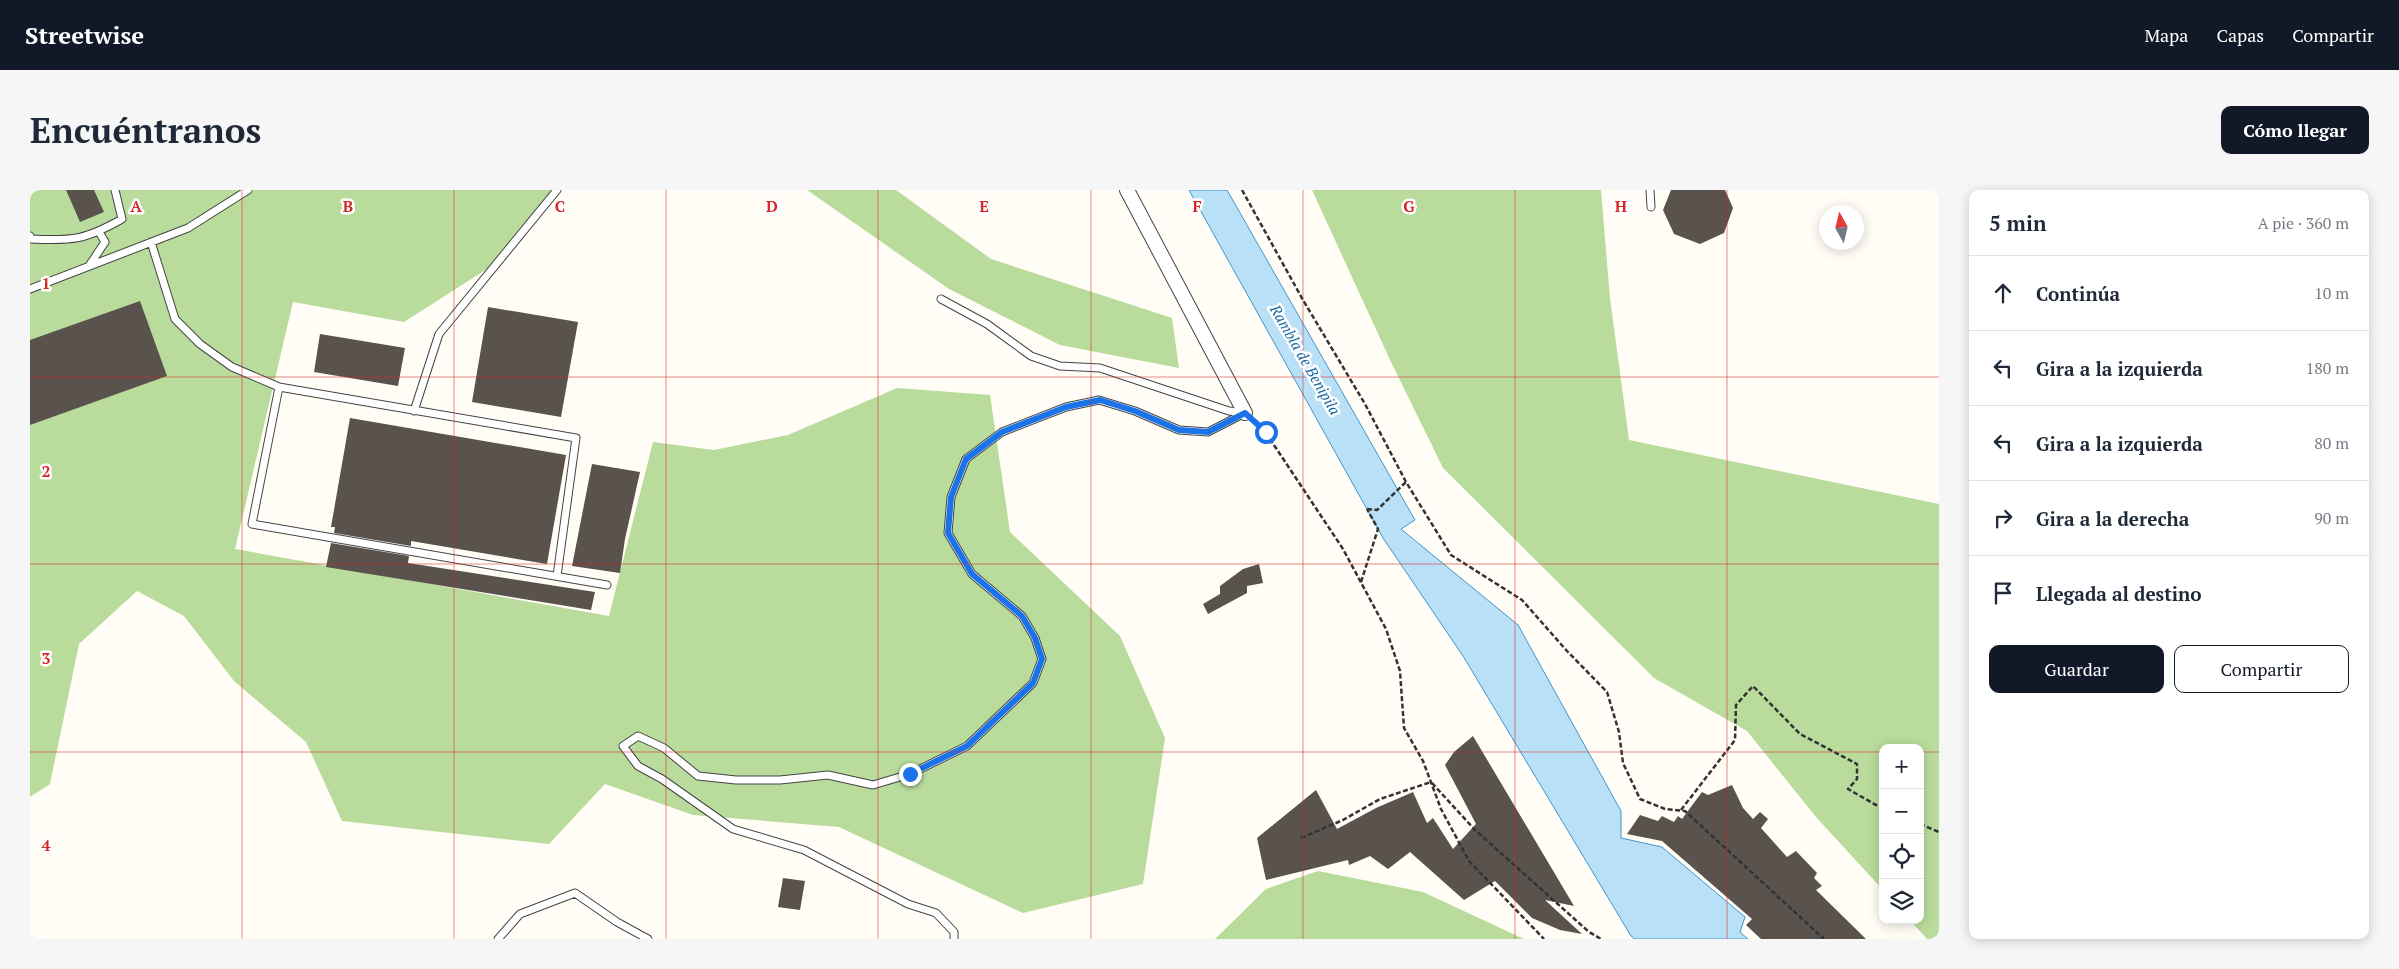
<!DOCTYPE html>
<html lang="es">
<head>
<meta charset="utf-8">
<style>
  :root { --surface:#fff; --page:#f6f6f7; --text:#1f2937; --muted:#747a83; --line:#e0e1e3; --accent:#111827 }
  body { margin:0; font-family:"PT Serif",serif; background:var(--page); color:var(--text) }
  .controls { position:absolute; right:15px; bottom:15px; display:grid; overflow:hidden; border-radius:10px; box-shadow:0 2px 12px #0003 }
  .controls button { width:45px; height:45px; display:grid; place-items:center; padding:0; border:0; border-bottom:1px solid var(--line); background:var(--surface); color:var(--text); font:25px sans-serif }
  .compass { position:absolute; left:1789px; top:15px; width:45px; height:45px; border-radius:50%; background:var(--surface); box-shadow:0 2px 12px #0003; rotate:352deg }
  .stop { position:absolute; width:15px; height:15px; margin:-11px; border:4px solid #1a73e8; border-radius:50%; background:#fff }
  .stop.end { background:#1a73e8; border-color:#fff; box-shadow:0 1px 5px #0008 }
  .list { margin:0; padding:0; list-style:none }
  h2 { display:flex; justify-content:space-between; align-items:center; height:65px; margin:0; padding:0 20px; font-size:21px }
  h2 small { font-size:16px; font-weight:400; color:var(--muted) }
  .list li { display:grid; grid-template-columns:32px 1fr auto; gap:15px; align-items:center; box-sizing:border-box; height:75px; padding:0 20px; border-top:1px solid var(--line) }
  .list b { display:block; font-size:19px; white-space:nowrap }
  .list em { font-size:16px; font-style:normal; color:var(--muted) }
  .actions { display:flex; gap:10px; padding:15px 20px }
  .actions a { flex:1; padding:11px 0; border:1px solid var(--accent); border-radius:10px; text-align:center; font-size:18px; color:var(--accent) }
  .actions .main { background:var(--accent); color:#fff }
  .icon { flex:none; width:28px; height:28px; fill:none; stroke:currentColor; stroke-width:2; stroke-linecap:round; stroke-linejoin:round }
  .map { position:relative; flex:none; width:1909px; height:749px; overflow:hidden; border-radius:10px }
  header { display:flex; align-items:center; gap:30px; box-sizing:border-box; height:70px; padding:0 25px; background:var(--accent); color:#fff }
  header strong { font-size:24px }
  nav { display:flex; gap:28px; margin-inline-start:auto; font-size:18px }
  .intro { display:flex; align-items:center; justify-content:space-between; box-sizing:border-box; height:120px; padding:0 30px }
  h1 { margin:0; font-size:35px }
  .button { padding:12px 22px; border-radius:10px; background:var(--accent); color:#fff; font-size:18px; font-weight:700 }
  main { display:flex; gap:30px; padding:0 30px }
  aside { flex:1; background:var(--surface); border-radius:10px; box-shadow:0 2px 12px #0003 }
  .map>svg:first-child { display:block }
  .forest { fill:#b9dc9c }
  .water { fill:#b9e0f7; stroke:#3f96cf }
  .building { fill:#5a524d }
  .lines { fill:none; stroke-linecap:round; stroke-linejoin:round }
  .service-casing { stroke:#444; stroke-width:9 }
  .minor-casing { stroke:#444; stroke-width:16 }
  .path { stroke:#333; stroke-width:2.5; stroke-dasharray:5 2.5; stroke-linecap:butt }
  .service { stroke:#fff; stroke-width:7 }
  .minor { stroke:#fff; stroke-width:14 }
  .route { stroke:#1a73e8; stroke-width:6 }
  .grid { fill:none; stroke:#d62828; stroke-width:1; stroke-opacity:0.55 }
  .labels { text-anchor:middle; stroke-width:5; stroke-linejoin:round; paint-order:stroke }
  .water-label { font-size:15px; font-style:italic; fill:#1768a6; stroke:#fff }
  .grid-label { font-size:16px; text-anchor:middle; font-weight:bold; fill:#d62828; stroke:#fff; stroke-width:5; stroke-linejoin:round; paint-order:stroke }
</style>
</head>
<body>
<header>
<strong>Streetwise</strong>
<nav><a>Mapa</a><a>Capas</a><a>Compartir</a></nav>
</header>
<div class="intro"><h1>Encuéntranos</h1><a class="button">Cómo llegar</a></div>
<main>
<div class="map">
<svg width="1909" height="749" viewBox="0 0 1909 749">
  <rect width="100%" height="100%" fill="#fffdf5"/>
  <path class="forest" d="M0,0H532L468,72L374,132L263,112L205,359L579,426L623,252L684,260L758,245L867,198L960,205L980,342L1090,446L1135,548L1113,694L993,723L809,637L663,625L575,594L519,654L312,631L276,552L204,491L154,426L107,401L49,454L20,594L0,607Z
    M777,0H866L961,69L1142,128L1149,178L1030,155L919,99Z
    M1282,0H1571L1580,108L1599,250L1909,314V749H1897L1880,730H1890V558H1853V700L1786,627L1717,541L1624,488L1413,278L1361,172Z
    M1288,681L1393,702L1494,749H1185L1236,699Z"/>
  <path class="water" d="M1159,0H1197L1385,330L1371,339L1488,435L1591,621V648L1632,657L1715,727L1710,742L1718,749H1605L1601,746L1433,466L1353,348Z"/>
  <path class="building" d="M36,0H64L74,22L50,32Z
    M1641,0H1695L1703,18L1694,43L1670,54L1644,44L1633,20Z
    M110,111L137,186L0,235V150Z
    M458,117L548,132L531,227L442,212Z
    M290,144L375,158L368,196L284,182Z
    M320,228L536,265L517,374L381,351V356L304,343L305,337H301Z
    M562,274L610,282L595,349L590,383L542,376Z
    M301,353L379,366L378,373L565,402L561,420L296,377Z
    M1229,374L1233,393L1217,396V403L1178,424L1173,414L1190,404V396L1213,379Z
    M1443,546L1544,716L1515,710L1552,744L1530,740L1502,728L1465,691L1434,710L1380,662L1358,679L1340,666L1319,675L1318,670L1236,690L1227,648L1286,600L1307,639L1346,618L1383,602L1397,633L1403,628L1423,659L1446,634L1415,575L1424,562Z
    M1702,595L1713,618L1723,629L1730,622L1738,629L1731,638L1757,667L1766,661L1787,683L1784,688L1792,696L1786,700L1836,749H1731L1716,735L1722,729L1632,651L1597,644L1610,625L1628,631L1632,626L1644,632L1648,626L1652,629L1672,602L1678,605Z
    M753,688L775,691L770,720L748,717Z"/>
  <g class="lines">
    <g class="service-casing">
      <path id="service" d="M1620,0L1621,17
        M0,46L1,49C43,51 55,50 92,29L85,0
        M121,52L145,129L170,154L202,177L249,197L546,248L527,386
        M59,76L75,52L69,42
        M0,99L158,38L218,0
        M911,109L957,134L1001,166L1030,176L1070,178L1199,221L1214,223
        M249,197L222,334L577,395
        M384,221L409,144L527,0
        M468,749L490,724L545,703L587,732L618,749
        M924,749V742L906,723L878,714L774,660L703,639L632,589L608,576L593,556L608,546L634,558L668,586L706,590H750L798,585L843,595L880,584L937,556L1003,493L1012,469L1005,448L992,426L942,384L918,343L921,307L936,269L972,242L1036,217L1069,210L1105,221L1149,240L1178,242L1215,223"/>
    </g>
    <g class="minor-casing">
      <path id="minor" d="M1097,0L1215,223"/>
    </g>
    <path class="path" d="M1212,0L1273,110L1335,214L1376,292L1421,365L1492,410L1537,461L1577,502L1589,542L1593,573L1610,609L1635,619L1655,621L1794,749
      M1225,232L1236,243L1313,359L1356,439L1370,481L1374,538L1393,571L1411,619L1439,671L1514,749
      M1337,319L1347,320L1376,292
      M1331,392L1348,339L1337,319
      M1402,593L1445,640L1559,742L1571,749
      M1651,620L1705,550L1706,515L1723,496L1770,544L1827,574V589L1818,599L1853,619
      M1890,634L1909,642
      M1271,648L1313,630L1350,609L1401,592"/>
    <use href="#service" class="service"/>
    <use href="#minor" class="minor"/>
  </g>
  <g class="lines">
    <path class="route" d="M880,584L937,556L1003,493L1012,469L1005,448L992,426L942,384L918,343L921,307L936,269L972,242L1036,217L1070,210L1105,221L1149,240L1178,242L1215,223L1236,242"/>
  </g>
  <path class="grid" d="M212,0V749M424,0V749M636,0V749M848,0V749M1061,0V749M1273,0V749M1485,0V749M1697,0V749M0,187H1909M0,374H1909M0,562H1853M1890,562H1909"/>
  <g class="labels">
    <g class="water-label">
      <text transform="translate(1275 170) rotate(60)" y="5">Rambla de Benipila</text>
    </g>
  </g>
  <g class="grid-label">
    <text x="106" y="22">A</text>
    <text x="318" y="22">B</text>
    <text x="530" y="22">C</text>
    <text x="742" y="22">D</text>
    <text x="954" y="22">E</text>
    <text x="1167" y="22">F</text>
    <text x="1379" y="22">G</text>
    <text x="1591" y="22">H</text>
    <text x="16" y="99">1</text>
    <text x="16" y="287">2</text>
    <text x="16" y="474">3</text>
    <text x="16" y="661">4</text>
  </g>
</svg>
<div class="controls">
<button>+</button>
<button>−</button>
<button><svg class="icon" aria-label="locate" viewBox="0 0 24 24"><circle cx="12" cy="12" r="6"/><path d="M12 2v4M12 18v4M2 12h4M18 12h4"/></svg></button>
<button><svg class="icon" aria-label="layers" viewBox="0 0 24 24"><path d="M12 4l9 5-9 5-9-5zM3 14l9 5 9-5"/></svg></button>
</div>
<svg class="compass" viewBox="-18 -18 36 36"><path d="M0-13l5 13h-10z" fill="#e53935"/><path d="M0 13l5-13h-10z" fill="#747a83"/></svg>
<div class="stop" style="left:1236px;top:242px"></div>
<div class="stop end" style="left:880px;top:584px"></div>
</div>
<aside>
<h2>5 min<small>A pie · 360 m</small></h2>
<ul class="list">
<li><svg class="icon" aria-label="ahead" viewBox="0 0 24 24"><path d="M12 20V5M6 11l6-6 6 6"/></svg><div><b>Continúa</b></div><em>10 m</em></li>
<li><svg class="icon" aria-label="left" viewBox="0 0 24 24"><path d="M17 20v-9H6M10 6l-5 5 5 5"/></svg><div><b>Gira a la izquierda</b></div><em>180 m</em></li>
<li><svg class="icon" aria-label="left" viewBox="0 0 24 24"><path d="M17 20v-9H6M10 6l-5 5 5 5"/></svg><div><b>Gira a la izquierda</b></div><em>80 m</em></li>
<li><svg class="icon" aria-label="right" viewBox="0 0 24 24"><path d="M7 20v-9h11M14 6l5 5-5 5"/></svg><div><b>Gira a la derecha</b></div><em>90 m</em></li>
<li><svg class="icon" aria-label="arrive" viewBox="0 0 24 24"><path d="M6 21V4h12l-3 4 3 4H6"/></svg><div><b>Llegada al destino</b></div></li>
</ul>
<div class="actions"><a class="main">Guardar</a><a>Compartir</a></div>
</aside>
</main>
</body>
</html>
